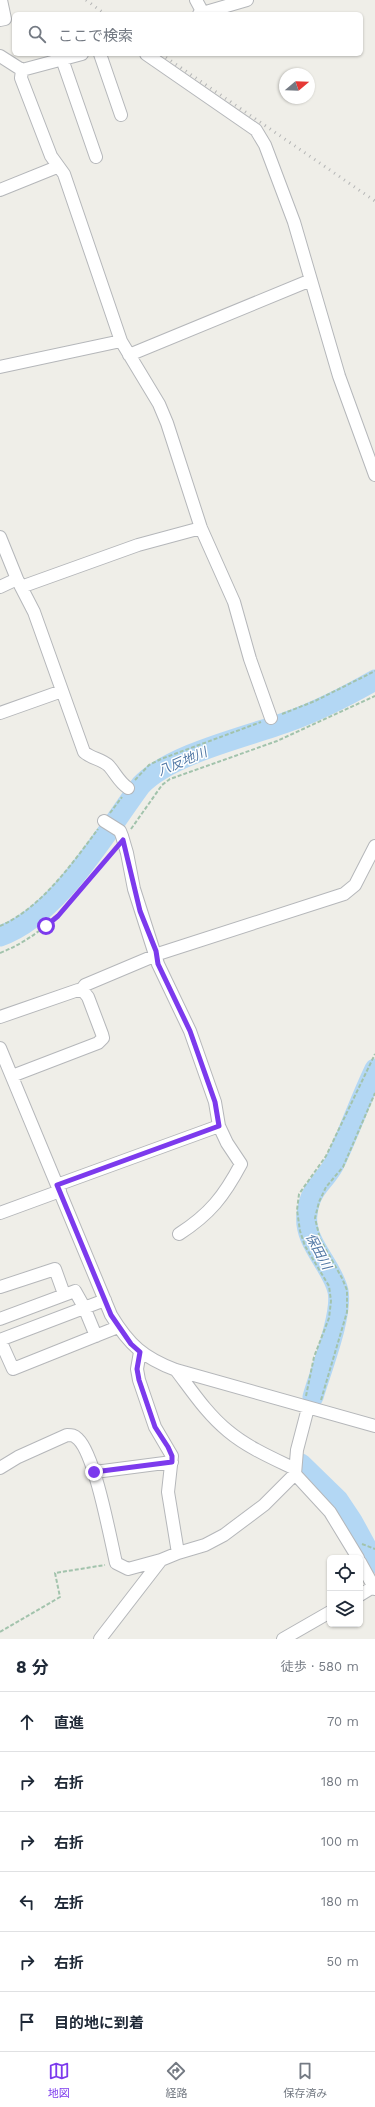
<!DOCTYPE html>
<html lang="ja">
<head>
<meta charset="utf-8">
<style>
  :root { --surface:#fff; --page:#f2f2f3; --text:#1f2937; --muted:#747a83; --line:#e0e1e3; --accent:#7c3aed }
  body { margin:0; font-family:"Work Sans","Noto Sans JP",sans-serif; background:var(--page); color:var(--text) }
  .controls { position:absolute; right:12px; bottom:12px; display:grid; overflow:hidden; border-radius:6px; box-shadow:0 1px 3px #0004 }
  .controls button { width:36px; height:36px; display:grid; place-items:center; padding:0; border:0; border-bottom:1px solid var(--line); background:var(--surface); color:var(--text); font:20px sans-serif }
  .compass { position:absolute; left:279px; top:68px; width:36px; height:36px; border-radius:50%; background:var(--surface); box-shadow:0 1px 3px #0004; rotate:71deg }
  .stop { position:absolute; width:12px; height:12px; margin:-9px; border:3px solid #7c3aed; border-radius:50%; background:#fff }
  .stop.end { background:#7c3aed; border-color:#fff; box-shadow:0 1px 4px #0008 }
  .list { margin:0; padding:0; list-style:none }
  h2 { display:flex; justify-content:space-between; align-items:center; height:52px; margin:0; padding:0 16px; font-size:17px }
  h2 small { font-size:13px; font-weight:400; color:var(--muted) }
  .list li { display:grid; grid-template-columns:26px 1fr auto; gap:12px; align-items:center; box-sizing:border-box; height:60px; padding:0 16px; border-top:1px solid var(--line) }
  .list b { display:block; font-size:15px; white-space:nowrap }
  .list em { font-size:13px; font-style:normal; color:var(--muted) }
  .icon { flex:none; width:22px; height:22px; fill:none; stroke:currentColor; stroke-width:2; stroke-linecap:round; stroke-linejoin:round }
  .map { position:relative; flex:none; width:375px; height:1639px; overflow:hidden }
  .search { position:absolute; background:var(--surface); box-shadow:0 1px 3px #0004; left:12px; right:12px; top:12px; height:44px; display:flex; align-items:center; gap:10px; box-sizing:border-box; padding:0 14px; border-radius:6px; color:var(--muted); font-size:15px }
  .sheet { height:412px; background:var(--surface) }
  nav { display:flex; justify-content:space-around; align-items:center; box-sizing:border-box; height:56px; border-top:1px solid var(--line); background:var(--surface); font-size:11px; color:var(--muted) }
  nav a { display:grid; justify-items:center; gap:2px }
  nav .on { color:var(--accent) }
  .map>svg:first-child { display:block }
  .lines { fill:none; stroke-linecap:round; stroke-linejoin:round }
  .river { stroke:#b3d7f4; stroke-width:21 }
  .street-casing { stroke:#b5b7ba; stroke-width:14 }
  .path { stroke:#a2c3ac; stroke-width:2; stroke-dasharray:4 2; stroke-linecap:butt }
  .street { stroke:#fff; stroke-width:12 }
  .rail { stroke:#b5b6b6; stroke-width:3; stroke-dasharray:1 5; stroke-linecap:butt }
  .route { stroke:#7c3aed; stroke-width:5 }
  .labels { text-anchor:middle; stroke-width:3; stroke-linejoin:round; paint-order:stroke }
  .water-label { font-size:13px; font-style:italic; fill:#5178a5; stroke:#fff }
</style>
</head>
<body>
<div class="map">
<svg width="375" height="1639" viewBox="0 0 375 1639">
  <rect width="100%" height="100%" fill="#efeee8"/>
  <g class="lines">
    <path class="river" d="M0,936C57,917 106,832 141,785C170,754 246,737 287,722C318,711 347,696 375,680
      M313,1397C320,1372 343,1315 338,1291C332,1265 303,1242 307,1214C310,1187 324,1183 334,1164C349,1133 360,1100 375,1069
      M301,1464L338,1500L352,1521L375,1563"/>
    <g class="street-casing">
      <path id="street" d="M196,0L203,13
        M199,14L247,0
        M0,20L5,19L1,0
        M100,54L121,115
        M146,54L256,130L265,145L294,222L339,376L375,475
        M0,56L22,70L82,54
        M62,59L96,157
        M22,70L21,78L51,156L64,174L121,341L159,404L167,423L201,528L234,602L250,659L271,718
        M0,190L57,167
        M129,355L311,280
        M0,367L121,341
        M0,537L17,579L34,612L84,752C92,759 102,759 109,766C116,774 119,782 128,788
        M0,587L17,579
        M21,587L138,545L201,528
        M0,713L62,691
        M104,821L120,831L122,836L127,853L134,889L158,964L190,1031L215,1102L219,1126L227,1143L241,1164C224,1196 210,1214 179,1234
        M81,990L85,985L161,953L344,894L355,885L375,846
        M0,1017L78,990L84,992L88,997L102,1034L103,1038L98,1043L12,1076
        M0,1048L111,1315C129,1345 144,1358 176,1370L375,1426
        M57,1185L219,1126
        M0,1213L60,1191
        M0,1287L55,1269L64,1294
        M0,1319L75,1291L84,1307L96,1336
        M0,1340L13,1369L118,1327
        M0,1340L105,1300
        M140,1352L137,1369L139,1380L155,1427L172,1456L168,1492L178,1553
        M176,1370C192,1391 207,1414 228,1431C247,1447 272,1458 295,1469
        M308,1408L297,1450L295,1474L330,1512L358,1558
        M0,1468L18,1457L67,1435C72,1435 74,1435 78,1439C95,1455 110,1537 116,1563L128,1569L161,1560L178,1553L205,1545L224,1535L264,1505L295,1474
        M95,1472L172,1462
        M360,1562L375,1589
        M360,1595L373,1587
        M100,1639L161,1560
        M283,1639L330,1612"/>
    </g>
    <path class="path" d="M282,714L315,701L375,671
      M135,780L149,765L161,759L261,722
      M110,813L122,797
      M131,829L162,785L170,779L277,741L375,696
      M0,926C41,908 72,864 98,829
      M0,953C55,931 77,890 115,850
      M306,1396L314,1357L329,1318L331,1301L329,1286L305,1246L300,1231L297,1210L299,1194L326,1156L375,1054
      M321,1400L347,1312V1290L342,1278L320,1239L315,1218L319,1202L326,1187L343,1167L375,1093
      M362,1544L375,1549
      M0,1632L60,1597L55,1573L105,1565"/>
    <use href="#street" class="street"/>
    <path class="rail" d="M86,0L105,14
      M161,54L375,201"/>
  </g>
  <g class="lines">
    <path class="route" d="M46,926L58,916L123,840L140,911L156,951L158,964L190,1031L215,1102L219,1126L57,1185L111,1315L131,1344L140,1352L137,1369L139,1380L155,1427L168,1447L172,1456V1462L94,1472"/>
  </g>
  <g class="labels">
    <g class="water-label">
      <text transform="translate(182 761) rotate(-23)" y="5">八反地川</text>
      <text transform="translate(319 1251) rotate(62)" y="5">保田川</text>
    </g>
  </g>
</svg>
<div class="controls">
<button><svg class="icon" aria-label="locate" viewBox="0 0 24 24"><circle cx="12" cy="12" r="6"/><path d="M12 2v4M12 18v4M2 12h4M18 12h4"/></svg></button>
<button><svg class="icon" aria-label="layers" viewBox="0 0 24 24"><path d="M12 4l9 5-9 5-9-5zM3 14l9 5 9-5"/></svg></button>
</div>
<svg class="compass" viewBox="-18 -18 36 36"><path d="M0-13l5 13h-10z" fill="#e53935"/><path d="M0 13l5-13h-10z" fill="#747a83"/></svg>
<div class="stop" style="left:46px;top:926px"></div>
<div class="stop end" style="left:94px;top:1472px"></div>
<div class="search"><svg class="icon" aria-label="search" viewBox="0 0 24 24"><circle cx="10" cy="10" r="6"/><path d="M15 15l6 6"/></svg>ここで検索</div>
</div>
<section class="sheet">
<h2>8 分<small>徒歩 · 580 m</small></h2>
<ul class="list">
<li><svg class="icon" aria-label="ahead" viewBox="0 0 24 24"><path d="M12 20V5M6 11l6-6 6 6"/></svg><div><b>直進</b></div><em>70 m</em></li>
<li><svg class="icon" aria-label="right" viewBox="0 0 24 24"><path d="M7 20v-9h11M14 6l5 5-5 5"/></svg><div><b>右折</b></div><em>180 m</em></li>
<li><svg class="icon" aria-label="right" viewBox="0 0 24 24"><path d="M7 20v-9h11M14 6l5 5-5 5"/></svg><div><b>右折</b></div><em>100 m</em></li>
<li><svg class="icon" aria-label="left" viewBox="0 0 24 24"><path d="M17 20v-9H6M10 6l-5 5 5 5"/></svg><div><b>左折</b></div><em>180 m</em></li>
<li><svg class="icon" aria-label="right" viewBox="0 0 24 24"><path d="M7 20v-9h11M14 6l5 5-5 5"/></svg><div><b>右折</b></div><em>50 m</em></li>
<li><svg class="icon" aria-label="arrive" viewBox="0 0 24 24"><path d="M6 21V4h12l-3 4 3 4H6"/></svg><div><b>目的地に到着</b></div></li>
</ul>
</section>
<nav>
<a class="on"><svg class="icon" aria-label="map" viewBox="0 0 24 24"><path d="M3 6l6-2 6 2 6-2v14l-6 2-6-2-6 2zM9 4v14M15 6v14"/></svg>地図</a>
<a><svg class="icon" aria-label="directions" viewBox="0 0 24 24"><path d="M12 3l9 9-9 9-9-9zM9 14v-3h6M13 9l2 2-2 2"/></svg>経路</a>
<a><svg class="icon" aria-label="saved" viewBox="0 0 24 24"><path d="M7 4h10v16l-5-4-5 4z"/></svg>保存済み</a>
</nav>
</body>
</html>
